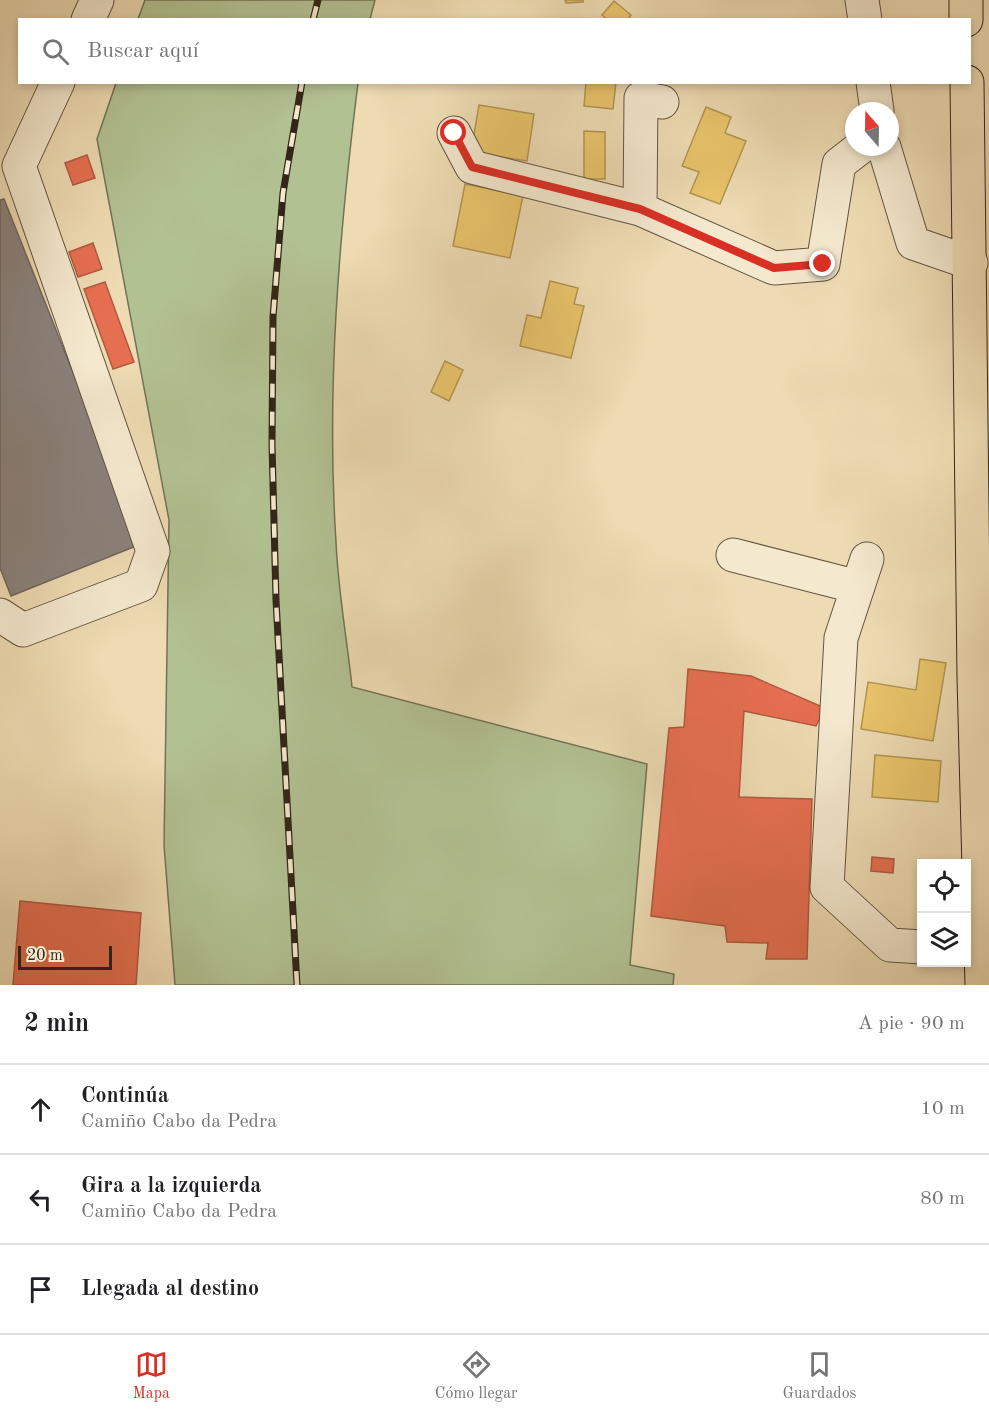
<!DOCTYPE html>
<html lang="es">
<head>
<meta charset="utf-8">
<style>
  :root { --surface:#fff; --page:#f6f6f6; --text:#202124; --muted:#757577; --line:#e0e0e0; --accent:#d93025 }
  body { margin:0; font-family:"Old Standard TT",serif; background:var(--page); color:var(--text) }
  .controls { position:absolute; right:18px; bottom:18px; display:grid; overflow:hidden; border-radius:0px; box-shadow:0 3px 9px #0003 }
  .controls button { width:54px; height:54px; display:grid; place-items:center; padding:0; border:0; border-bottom:2px solid var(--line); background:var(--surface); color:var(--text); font:30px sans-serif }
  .compass { position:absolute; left:845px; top:102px; width:54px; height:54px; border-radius:50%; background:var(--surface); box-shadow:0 3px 9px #0003; rotate:340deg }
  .scale { position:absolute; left:18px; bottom:15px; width:94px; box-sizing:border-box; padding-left:6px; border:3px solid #332618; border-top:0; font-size:16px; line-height:21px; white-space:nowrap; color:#332618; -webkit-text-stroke:4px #f4e8ce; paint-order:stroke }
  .stop { position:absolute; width:18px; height:18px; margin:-14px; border:4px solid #d93025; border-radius:50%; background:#fff }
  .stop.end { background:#d93025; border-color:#fff; box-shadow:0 2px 6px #0008 }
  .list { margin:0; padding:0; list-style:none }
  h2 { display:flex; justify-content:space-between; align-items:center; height:78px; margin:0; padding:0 24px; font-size:26px }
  h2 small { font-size:20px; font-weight:400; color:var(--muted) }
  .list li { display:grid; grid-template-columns:39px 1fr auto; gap:18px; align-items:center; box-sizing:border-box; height:90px; padding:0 24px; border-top:2px solid var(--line) }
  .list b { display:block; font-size:22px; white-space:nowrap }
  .list p { margin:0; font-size:20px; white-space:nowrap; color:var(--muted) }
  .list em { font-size:20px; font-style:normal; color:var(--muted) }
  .icon { flex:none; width:33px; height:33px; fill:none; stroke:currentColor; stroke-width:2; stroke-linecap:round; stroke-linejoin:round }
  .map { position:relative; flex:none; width:989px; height:985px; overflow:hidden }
  .search { position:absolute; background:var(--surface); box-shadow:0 3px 9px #0003; left:18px; right:18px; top:18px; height:66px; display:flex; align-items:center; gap:15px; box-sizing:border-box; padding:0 21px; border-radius:0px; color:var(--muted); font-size:22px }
  .sheet { height:348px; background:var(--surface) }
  nav { display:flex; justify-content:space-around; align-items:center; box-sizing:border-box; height:84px; border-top:2px solid var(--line); background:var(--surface); font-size:16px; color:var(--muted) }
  nav a { display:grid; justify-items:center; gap:3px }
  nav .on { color:var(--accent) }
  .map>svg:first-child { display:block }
  .green { fill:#b2c192; stroke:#727455; stroke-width:1.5 }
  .homes { fill:#e9c46a; stroke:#b29551; stroke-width:1.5 }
  .shops { fill:#e76f51; stroke:#b15940; stroke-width:1.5 }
  .industry { fill:#8a817c; stroke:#70665e; stroke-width:1.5 }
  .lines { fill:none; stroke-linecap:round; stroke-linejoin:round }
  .minor-casing { stroke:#62533f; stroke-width:35 }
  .highway-casing { stroke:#332618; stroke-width:35 }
  .minor { stroke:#f4e8ce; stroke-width:33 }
  .highway { stroke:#eedbb3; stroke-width:33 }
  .rail-casing { stroke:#332618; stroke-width:7 }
  .rail { stroke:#f4e8ce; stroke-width:4.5; stroke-dasharray:14; stroke-linecap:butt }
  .route { stroke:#d93025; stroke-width:8 }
</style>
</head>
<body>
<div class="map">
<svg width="989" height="985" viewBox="0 0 989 985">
  <rect width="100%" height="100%" fill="#eedbb3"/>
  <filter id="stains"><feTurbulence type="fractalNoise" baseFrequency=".00333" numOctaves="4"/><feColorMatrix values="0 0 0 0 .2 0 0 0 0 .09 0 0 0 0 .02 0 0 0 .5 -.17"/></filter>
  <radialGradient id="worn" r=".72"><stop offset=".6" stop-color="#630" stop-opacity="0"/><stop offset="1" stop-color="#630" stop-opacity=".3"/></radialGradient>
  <path class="green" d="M145,0H375L370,19H138Z
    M116,83H358C339,235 326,389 336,542C338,591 347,639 352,687L647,764L630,965L674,974L673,985H175L164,845L169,520L97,139Z"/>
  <path class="homes" d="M565,0H583V2L566,3Z
    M614,1L631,15L627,20H608L602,15Z
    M586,82H616L613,109L584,106Z
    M479,105L534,114L527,161L471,152Z
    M706,107L731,117L725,133L746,141L720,204L690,193L699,172L682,166Z
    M584,131L605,132V179H584Z
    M465,184L523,196L510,258L453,246Z
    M550,281L578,288L574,304L584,306L571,358L520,346L527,315L541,318Z
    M445,361L463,370L449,401L431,392Z
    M920,659L946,663L933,741L861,729L868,682L916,690Z
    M875,755L941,761L938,802L872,797Z"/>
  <path class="shops" d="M87,155L95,178L73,185L65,163Z
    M93,243L102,269L78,277L69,252Z
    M105,282L134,362L113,369L84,289Z
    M688,669L751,676L825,708L816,726L744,711L739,797L812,799L807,959H766L768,943L727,942L725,926L651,916L669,728L684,727Z
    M872,857L894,859L893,873L871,871Z
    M20,901L141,913L136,985H13Z"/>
  <path class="industry" d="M4,199L141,544L11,596L0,568V200Z"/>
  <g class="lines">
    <g class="minor-casing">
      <path id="minor" d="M862,0L865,20
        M88,20L97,0
        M873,82L877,111
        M454,133L472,167L640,209L774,268L823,264L839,164L861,147
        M884,147L913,243L971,263
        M19,166L58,82
        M640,209L641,98L662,102
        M733,555L858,587
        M867,559L841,638L827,887L890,945L922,947
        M0,615L23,630L141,585L153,551L19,166"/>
    </g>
    <g class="highway-casing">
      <path id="highway" d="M966,0V20
        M967,82L974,677L982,985"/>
    </g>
    <use href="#minor" class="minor"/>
    <use href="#highway" class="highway"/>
    <g class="rail-casing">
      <path id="rail" d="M313,20L318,0
        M297,985L276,600L272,444L273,317L283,193L302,82"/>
    </g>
    <use href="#rail" class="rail"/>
  </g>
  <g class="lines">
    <path class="route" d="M454,133L472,167L640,209L774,268L823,264"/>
  </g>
  <rect width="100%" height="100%" filter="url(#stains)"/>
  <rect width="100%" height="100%" fill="url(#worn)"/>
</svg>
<div class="controls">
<button><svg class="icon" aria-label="locate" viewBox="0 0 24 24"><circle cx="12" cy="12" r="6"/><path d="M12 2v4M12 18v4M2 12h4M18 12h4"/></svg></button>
<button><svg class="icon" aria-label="layers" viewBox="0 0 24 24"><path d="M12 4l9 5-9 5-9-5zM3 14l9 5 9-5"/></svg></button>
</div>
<svg class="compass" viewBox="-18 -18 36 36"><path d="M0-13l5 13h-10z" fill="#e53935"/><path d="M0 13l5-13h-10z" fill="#757577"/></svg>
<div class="scale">20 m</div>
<div class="stop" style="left:454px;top:133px"></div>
<div class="stop end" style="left:823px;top:264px"></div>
<div class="search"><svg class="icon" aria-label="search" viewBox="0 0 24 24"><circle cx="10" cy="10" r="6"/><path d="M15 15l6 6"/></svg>Buscar aquí</div>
</div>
<section class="sheet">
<h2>2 min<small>A pie · 90 m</small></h2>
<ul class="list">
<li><svg class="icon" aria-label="ahead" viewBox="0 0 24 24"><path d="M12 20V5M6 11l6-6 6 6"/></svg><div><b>Continúa</b><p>Camiño Cabo da Pedra</p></div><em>10 m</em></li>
<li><svg class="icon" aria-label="left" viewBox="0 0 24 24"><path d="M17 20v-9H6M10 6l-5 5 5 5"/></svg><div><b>Gira a la izquierda</b><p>Camiño Cabo da Pedra</p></div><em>80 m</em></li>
<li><svg class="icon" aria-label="arrive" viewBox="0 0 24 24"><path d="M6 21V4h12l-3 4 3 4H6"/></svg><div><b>Llegada al destino</b></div></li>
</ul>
</section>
<nav>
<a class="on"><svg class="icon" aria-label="map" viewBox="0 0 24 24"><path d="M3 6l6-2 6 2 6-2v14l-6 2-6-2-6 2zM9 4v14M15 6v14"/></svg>Mapa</a>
<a><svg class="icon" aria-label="directions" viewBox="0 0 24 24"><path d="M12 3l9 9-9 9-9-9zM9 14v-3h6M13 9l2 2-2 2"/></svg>Cómo llegar</a>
<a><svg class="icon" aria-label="saved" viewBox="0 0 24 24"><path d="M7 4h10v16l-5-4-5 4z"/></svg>Guardados</a>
</nav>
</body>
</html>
